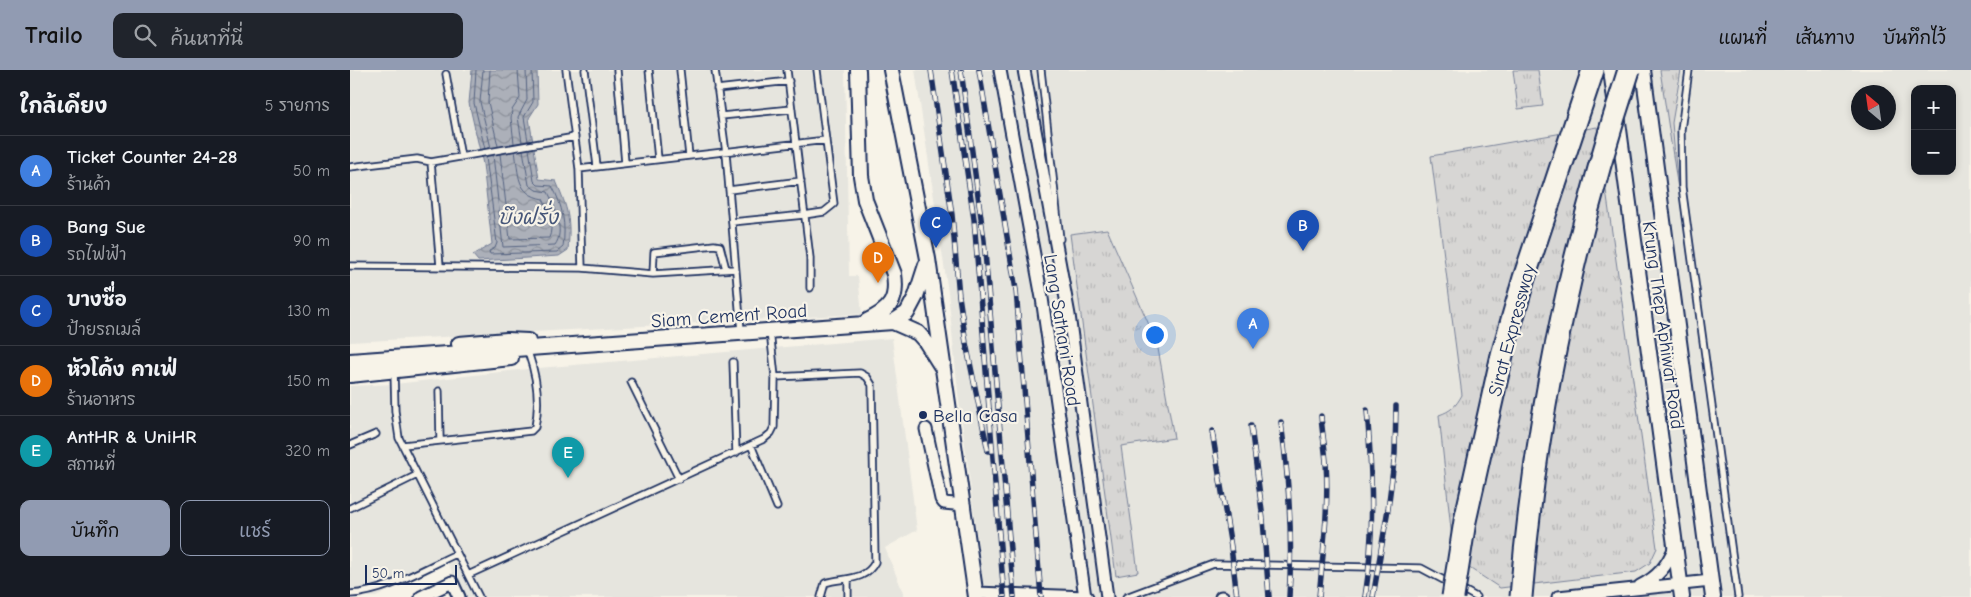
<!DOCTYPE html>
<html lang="th">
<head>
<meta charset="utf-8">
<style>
  :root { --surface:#171b24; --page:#20242c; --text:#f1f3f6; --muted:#9ea1a6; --line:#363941; --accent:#919bb2 }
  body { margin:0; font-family:"Comic Neue","Playpen Sans Thai",sans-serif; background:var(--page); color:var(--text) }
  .controls { position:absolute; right:15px; top:15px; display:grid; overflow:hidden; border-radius:10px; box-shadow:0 2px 8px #0003 }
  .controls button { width:45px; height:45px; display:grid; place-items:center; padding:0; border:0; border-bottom:1px solid var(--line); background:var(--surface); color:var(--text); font:25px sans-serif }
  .compass { position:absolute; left:1501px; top:15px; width:45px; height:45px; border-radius:50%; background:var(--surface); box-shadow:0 2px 8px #0003; rotate:331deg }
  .scale { position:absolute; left:15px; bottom:12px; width:92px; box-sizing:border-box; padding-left:5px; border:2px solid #1b2f5e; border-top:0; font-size:14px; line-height:18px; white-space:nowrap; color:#1b2f5e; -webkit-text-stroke:4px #f7f3e8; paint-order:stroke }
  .you { position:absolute; left:804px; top:264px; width:18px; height:18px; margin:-12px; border:4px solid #fff; border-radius:50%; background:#1a73e8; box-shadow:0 0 0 8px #1a73e833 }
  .badge { display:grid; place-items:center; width:32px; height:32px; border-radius:50%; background:var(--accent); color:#fff; font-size:16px; font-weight:700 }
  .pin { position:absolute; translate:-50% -41px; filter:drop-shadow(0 1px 2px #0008) }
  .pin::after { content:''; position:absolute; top:26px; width:18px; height:15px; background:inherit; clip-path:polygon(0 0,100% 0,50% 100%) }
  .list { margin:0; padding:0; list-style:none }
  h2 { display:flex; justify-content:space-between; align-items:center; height:65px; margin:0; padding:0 20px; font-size:21px }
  h2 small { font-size:16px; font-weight:400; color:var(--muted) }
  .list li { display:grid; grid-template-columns:32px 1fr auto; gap:15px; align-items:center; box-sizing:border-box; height:70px; padding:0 20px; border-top:1px solid var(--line) }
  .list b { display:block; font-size:19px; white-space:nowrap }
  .list p { margin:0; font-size:16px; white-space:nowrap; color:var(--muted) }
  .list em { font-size:16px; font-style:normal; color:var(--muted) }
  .actions { display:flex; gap:10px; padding:15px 20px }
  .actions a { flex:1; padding:11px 0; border:1px solid var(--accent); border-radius:10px; text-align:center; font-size:18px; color:var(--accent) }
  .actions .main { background:var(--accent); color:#111 }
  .icon { flex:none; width:28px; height:28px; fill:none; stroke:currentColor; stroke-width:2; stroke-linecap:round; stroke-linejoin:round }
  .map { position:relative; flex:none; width:1621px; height:527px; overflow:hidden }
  header { display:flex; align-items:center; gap:30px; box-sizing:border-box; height:70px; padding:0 25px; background:var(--accent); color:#111 }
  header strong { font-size:24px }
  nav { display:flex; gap:28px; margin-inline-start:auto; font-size:18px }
  .search { width:350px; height:45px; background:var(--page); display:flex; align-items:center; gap:12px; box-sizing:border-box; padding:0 18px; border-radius:10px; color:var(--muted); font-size:19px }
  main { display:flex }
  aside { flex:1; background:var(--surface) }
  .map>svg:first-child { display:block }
  .built { fill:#e6e5de; fill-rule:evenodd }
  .grass { fill:url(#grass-tufts); stroke:#798299 }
  .water { fill:url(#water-waves); stroke:#727c95 }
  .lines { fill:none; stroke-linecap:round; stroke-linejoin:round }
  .shore { stroke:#556382; stroke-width:1 }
  .service-casing { stroke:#1b2f5e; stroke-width:9 }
  .minor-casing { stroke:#1b2f5e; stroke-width:15 }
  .tertiary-casing { stroke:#1b2f5e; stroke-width:18 }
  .service { stroke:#f7f3e8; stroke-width:5.5 }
  .minor { stroke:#f7f3e8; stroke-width:11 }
  .tertiary { stroke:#f7f3e8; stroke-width:14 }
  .rail-casing { stroke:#1b2f5e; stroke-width:5.5 }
  .rail { stroke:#f7f3e8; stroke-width:4; stroke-dasharray:11; stroke-linecap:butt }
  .motorway-bridge-casing { stroke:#1b2f5e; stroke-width:25; stroke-linecap:butt }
  .motorway-bridge { stroke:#f7f3e8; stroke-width:21 }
  .poi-dot { fill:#1b2f5e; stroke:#f7f3e8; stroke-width:2 }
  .labels { text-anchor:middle; stroke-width:4.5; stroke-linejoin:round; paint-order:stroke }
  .street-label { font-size:19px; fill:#1b2f5e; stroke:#f7f3e8 }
  .poi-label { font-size:19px; fill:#1b2f5e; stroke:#f7f3e8; text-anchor:start }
  .water-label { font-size:20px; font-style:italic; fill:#465679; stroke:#f7f3e8 }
</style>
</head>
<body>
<header>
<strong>Trailo</strong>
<div class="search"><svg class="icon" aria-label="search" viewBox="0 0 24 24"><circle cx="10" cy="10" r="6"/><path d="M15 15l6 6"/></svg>ค้นหาที่นี่</div>
<nav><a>แผนที่</a><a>เส้นทาง</a><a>บันทึกไว้</a></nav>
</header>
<main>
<aside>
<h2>ใกล้เคียง<small>5 รายการ</small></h2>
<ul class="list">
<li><span class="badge" style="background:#3f7fe0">A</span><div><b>Ticket Counter 24-28</b><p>ร้านค้า</p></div><em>50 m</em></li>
<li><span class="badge" style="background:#1a4fb4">B</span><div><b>Bang Sue</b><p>รถไฟฟ้า</p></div><em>90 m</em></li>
<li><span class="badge" style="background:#1a4fb4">C</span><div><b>บางซื่อ</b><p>ป้ายรถเมล์</p></div><em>130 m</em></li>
<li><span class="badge" style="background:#e8710a">D</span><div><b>หัวโค้ง คาเฟ่</b><p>ร้านอาหาร</p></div><em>150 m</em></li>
<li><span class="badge" style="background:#0f9aa8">E</span><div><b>AntHR &amp; UniHR</b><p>สถานที่</p></div><em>320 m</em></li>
</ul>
<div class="actions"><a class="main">บันทึก</a><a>แชร์</a></div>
</aside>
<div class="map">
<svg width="1621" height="527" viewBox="0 0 1621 527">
  <defs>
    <pattern id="grass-tufts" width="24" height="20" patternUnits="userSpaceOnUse" patternTransform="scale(1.25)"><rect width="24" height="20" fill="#d7d6d4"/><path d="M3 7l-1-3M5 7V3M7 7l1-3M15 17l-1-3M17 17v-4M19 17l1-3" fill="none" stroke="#b8b8b8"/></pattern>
    <pattern id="water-waves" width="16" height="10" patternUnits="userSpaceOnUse" patternTransform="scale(1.25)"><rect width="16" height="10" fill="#acb0b9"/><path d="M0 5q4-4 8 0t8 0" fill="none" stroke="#8b909a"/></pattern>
  </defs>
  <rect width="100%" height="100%" fill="#f7f3e8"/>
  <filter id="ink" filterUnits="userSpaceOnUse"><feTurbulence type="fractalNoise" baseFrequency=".02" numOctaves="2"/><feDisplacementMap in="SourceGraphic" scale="10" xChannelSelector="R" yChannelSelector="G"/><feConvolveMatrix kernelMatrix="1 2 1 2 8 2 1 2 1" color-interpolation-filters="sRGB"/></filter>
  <g filter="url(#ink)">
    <path class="built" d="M0,0H495L499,206H508L512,244L0,272Z
      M565,0H1621V527H635L608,322L598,222ZM1565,19H1602V101H1565ZM1508,22H1538V52H1508Z
      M542,268L567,460L535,478L555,527H115L97,492L26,527H0V316L45,314L177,299Z"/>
    <path class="grass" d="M1163,0H1188L1193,36L1168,39Z
      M1310,0H1331L1322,53L1328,119Z
      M1247,57L1307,478L1300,493L1286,502L1150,518L1104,488L1089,345C1101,341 1106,336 1112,325L1081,86Z
      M757,159L807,273L824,368L771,376L788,502L766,506L720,164Z"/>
    <path class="water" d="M122,0H187L188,34L179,48L189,109L206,111C218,139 221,150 218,180L209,186L128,191L123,185L142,174L133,94L119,33Z"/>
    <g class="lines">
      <path class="shore" d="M126,0L124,33L135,79
        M133,0L130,32L141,78
        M140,0L138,32L148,76
        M178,71L174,47L183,32L182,0
        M172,72L168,47L177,30L176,0
        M164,73L161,48L162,40L170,28L168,0
        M150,84L160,169L199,168C204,157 199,140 193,129C166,124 169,105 165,81
        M143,85L153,177L205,175C215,162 205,136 198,122L186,120L179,115L173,80
        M136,87L147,173L145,178L139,181L140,184L207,182L213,177C216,155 213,136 202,116L188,115L184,111L179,79"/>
      <g class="service-casing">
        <path id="service" d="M216,0L229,99L476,70
          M235,0L247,96
          M267,0L275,93
          M299,0L308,89
          M330,0L339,86
          M365,0L376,83L391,261
          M437,0L460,188V218
          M691,0L710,169
          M1339,0L1331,60L1332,117L1388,527
          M96,4L111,87
          M367,19L439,11
          M371,46L442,39
          M81,92L225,67
          M0,97L67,89L81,92L90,196
          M229,99L232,198
          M379,120L451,111
          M382,152L454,145L474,142L484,134L467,0
          M0,196L232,198L303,204L385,199
          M303,204L304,182L364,175L370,176L376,199
          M383,292L386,383
          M44,301L45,341L49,368L129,527
          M425,307L510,303L517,307L522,315L525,492C515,512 494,507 475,513L471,527
          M281,312L329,409
          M89,321L90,370
          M0,375L26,364
          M53,375L181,361L185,357C190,333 187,308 179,285
          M401,375L427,437
          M0,438L67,405
          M118,505L414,369L421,363L424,357L425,307L420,261
          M498,509V527
          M1110,518L1126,527
          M0,524C36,522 73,499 106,484
          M776,527L864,494L1071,498L1101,514"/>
      </g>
      <g class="minor-casing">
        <path id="minor" d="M650,0L692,228L735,527
          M674,0L719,245L757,527
          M576,359L591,429L594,433L614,435
          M1290,516C1308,507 1317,496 1325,477
          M626,523L737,527
          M71,527L102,512L109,527
          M871,527H873
          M1208,527L1361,511"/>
      </g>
      <g class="tertiary-casing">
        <path id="tertiary" d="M508,0L511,106L515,130L544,204C548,231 540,240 517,251
          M541,0L578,189L593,294
          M1261,0L1332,527
          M1293,0L1363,527
          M543,252L557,243L566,226L576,195
          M109,274L157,270L178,271
          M0,291L543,252L568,263L576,272L593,299L626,527
          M0,305L161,288"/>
      </g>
      <use href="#service" class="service"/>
      <use href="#minor" class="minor"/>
      <use href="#tertiary" class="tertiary"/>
      <g class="rail-casing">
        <path id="rail" d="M581,0L602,145L609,226L616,273L638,381
          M602,0L624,149L654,527
          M611,0L634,170L664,527
          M629,0L666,220L691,527
          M931,352C939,410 943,468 939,527
          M901,356L913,449L919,527
          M862,361L881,477L887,527
          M969,527C973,483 979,437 976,392C975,377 972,362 971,346
          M1015,527C1025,465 1022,403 1017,340
          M1023,527L1038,439L1045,384L1046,336"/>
      </g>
      <use href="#rail" class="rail"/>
      <g class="motorway-bridge-casing">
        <path id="motorway-bridge" d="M1103,527L1115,451L1152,285L1174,208L1243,0
          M1171,527C1185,347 1223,171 1279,0"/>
      </g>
      <use href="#motorway-bridge" class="motorway-bridge"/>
    </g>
  </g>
  <circle class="poi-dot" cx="573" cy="345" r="5"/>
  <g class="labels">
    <g class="street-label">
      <text transform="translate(379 245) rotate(-4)" y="7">Siam Cement Road</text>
      <text transform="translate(1314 255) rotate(82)" y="7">Krung Thep Aphiwat Road</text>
      <text transform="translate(713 260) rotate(81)" y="7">Lang Sathani Road</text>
      <text transform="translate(1161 260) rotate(-75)" y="7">Sirat Expressway</text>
    </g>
    <g class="poi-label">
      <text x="583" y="352">Bella Casa</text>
    </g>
    <g class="water-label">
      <text x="178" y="154">บึงฝรั่ง</text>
    </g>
  </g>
</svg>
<div class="controls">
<button>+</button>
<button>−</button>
</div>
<svg class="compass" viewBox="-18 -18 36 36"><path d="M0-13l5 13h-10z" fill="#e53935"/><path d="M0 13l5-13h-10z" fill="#9ea1a6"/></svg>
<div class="scale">50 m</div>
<div class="you"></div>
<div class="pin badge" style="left:903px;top:279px;background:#3f7fe0">A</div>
<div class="pin badge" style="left:953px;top:181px;background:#1a4fb4">B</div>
<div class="pin badge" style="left:586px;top:178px;background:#1a4fb4">C</div>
<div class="pin badge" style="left:528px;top:213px;background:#e8710a">D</div>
<div class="pin badge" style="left:218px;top:408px;background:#0f9aa8">E</div>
</div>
</main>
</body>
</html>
